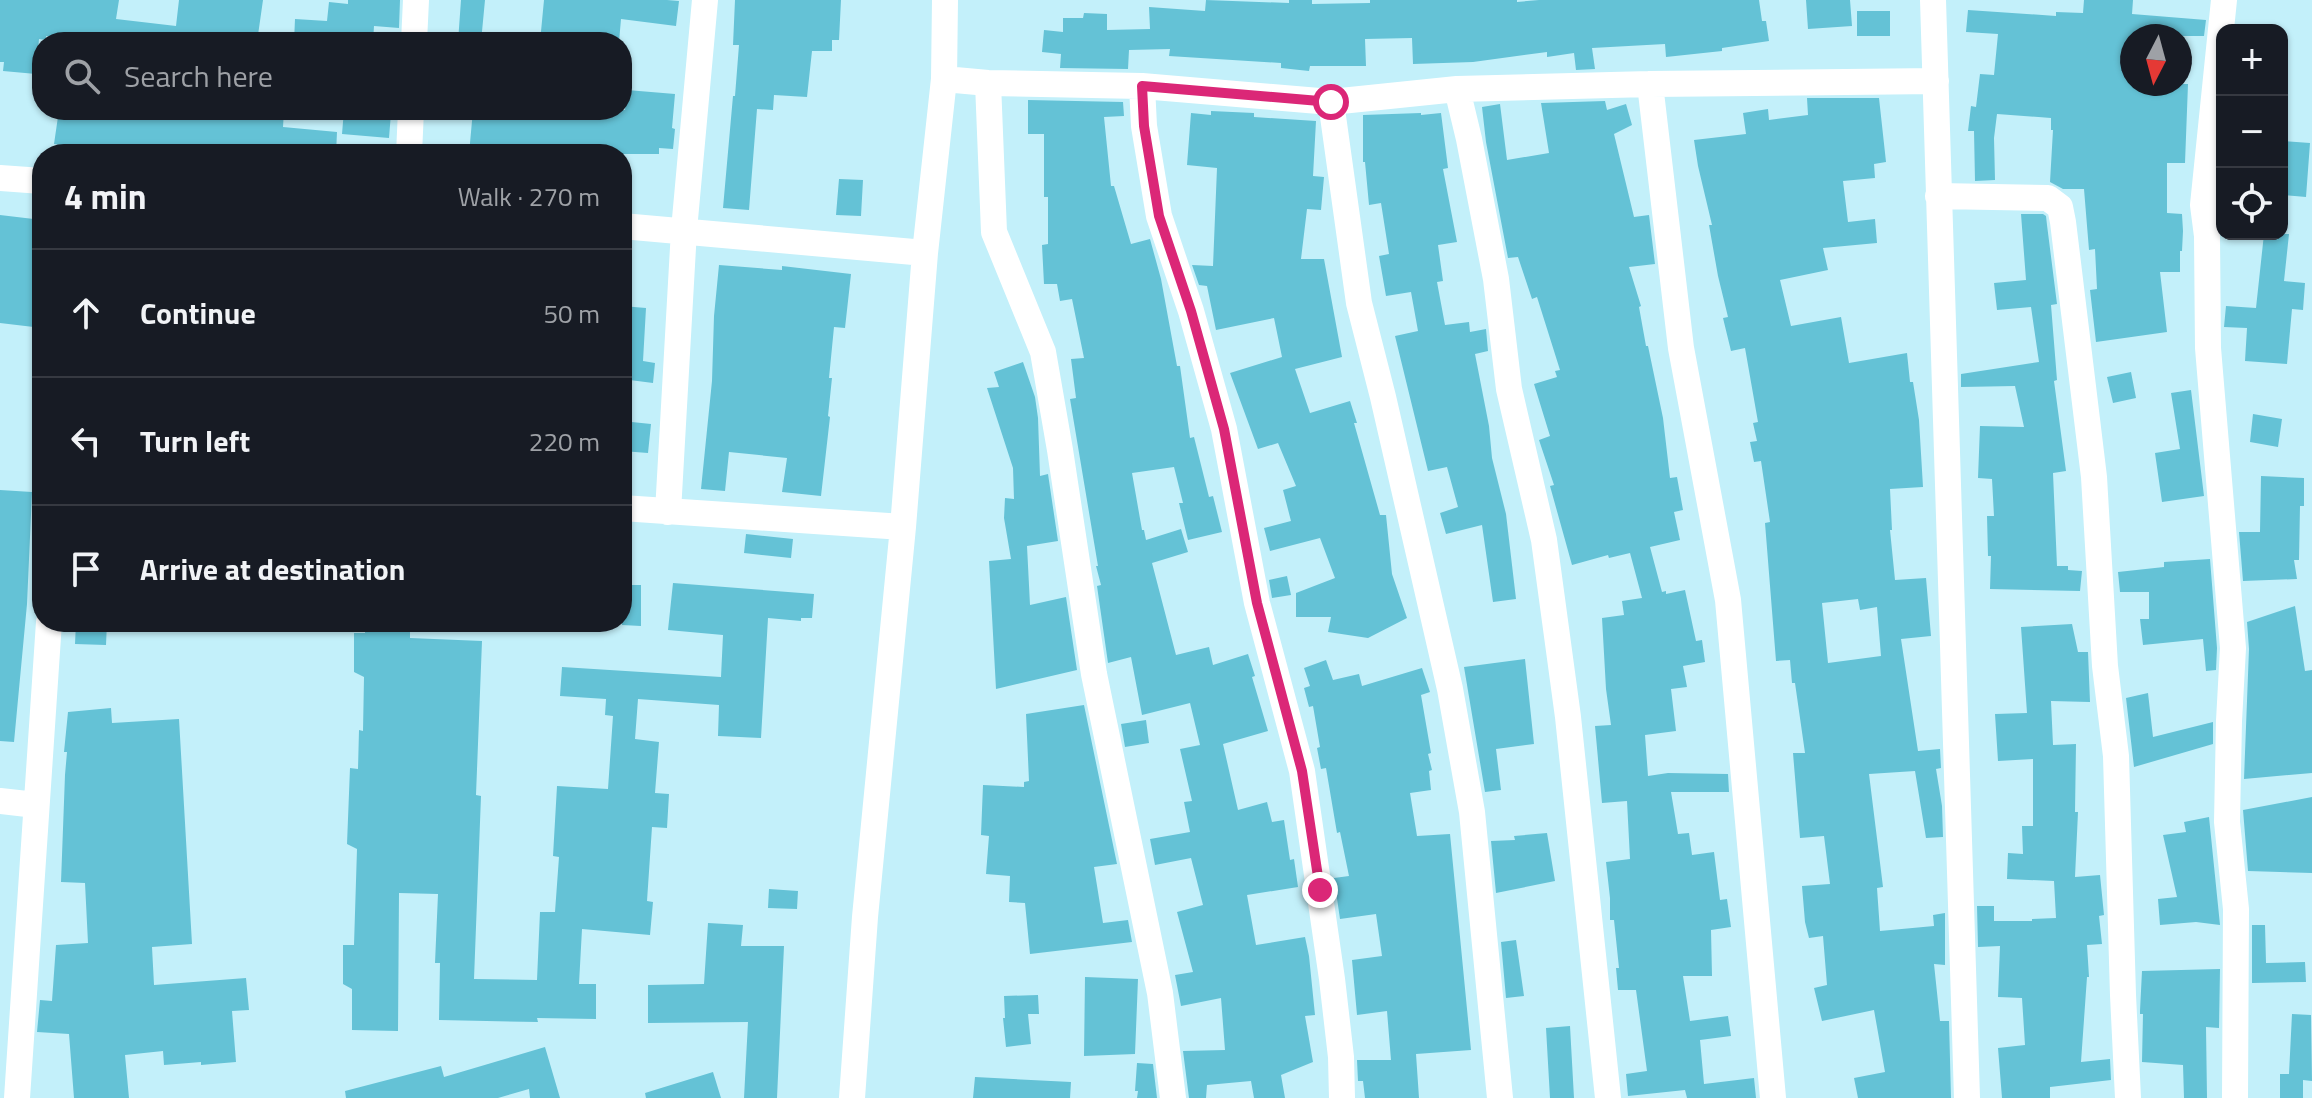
<!DOCTYPE html>
<html lang="en">
<head>
<meta charset="utf-8">
<style>
  :root { --surface:#171b24; --page:#242831; --text:#f1f3f6; --muted:#9ea1a6; --line:#363941 }
  body { margin:0; font-family:"Titillium Web",sans-serif; background:var(--page); color:var(--text) }
  .controls { position:absolute; right:24px; top:24px; display:grid; overflow:hidden; border-radius:16px; box-shadow:0 2px 6px #0004 }
  .controls button { width:72px; height:72px; display:grid; place-items:center; padding:0; border:0; border-bottom:2px solid var(--line); background:var(--surface); color:var(--text); font:40px sans-serif }
  .compass { position:absolute; left:2120px; top:24px; width:72px; height:72px; border-radius:50%; background:var(--surface); box-shadow:0 2px 6px #0004; rotate:186deg }
  .stop { position:absolute; width:24px; height:24px; margin:-18px; border:6px solid #db2777; border-radius:50%; background:#fff }
  .stop.end { background:#db2777; border-color:#fff; box-shadow:0 2px 8px #0008 }
  .list { margin:0; padding:0; list-style:none }
  h2 { display:flex; justify-content:space-between; align-items:center; height:104px; margin:0; padding:0 32px; font-size:34px }
  h2 small { font-size:26px; font-weight:400; color:var(--muted) }
  .list li { display:grid; grid-template-columns:52px 1fr auto; gap:24px; align-items:center; box-sizing:border-box; height:128px; padding:0 32px; border-top:2px solid var(--line) }
  .list b { display:block; font-size:30px; white-space:nowrap }
  .list em { font-size:26px; font-style:normal; color:var(--muted) }
  .icon { flex:none; width:44px; height:44px; fill:none; stroke:currentColor; stroke-width:2; stroke-linecap:round; stroke-linejoin:round }
  .map { position:relative; flex:none; width:2312px; height:1098px; overflow:hidden }
  .search { position:absolute; background:var(--surface); box-shadow:0 2px 6px #0004; left:32px; top:32px; width:600px; height:88px; display:flex; align-items:center; gap:20px; box-sizing:border-box; padding:0 28px; border-radius:32px; color:var(--muted); font-size:30px }
  .panel { position:absolute; background:var(--surface); box-shadow:0 2px 6px #0004; left:32px; top:144px; width:600px; height:488px; border-radius:32px }
  .map>svg:first-child { display:block }
  .building { fill:#64c2d6; fill-rule:evenodd }
  .lines { fill:none; stroke-linecap:round; stroke-linejoin:round }
  .minor { stroke:#fff; stroke-width:26 }
  .route { stroke:#db2777; stroke-width:10 }
</style>
</head>
<body>
<div class="map">
<svg width="2312" height="1098" viewBox="0 0 2312 1098">
  <rect width="100%" height="100%" fill="#c3f0fa"/>
  <path class="building" d="M0,0H119L116,19L176,26L179,0H263L257,42H96L46,36V40L39,39L36,74L3,71L4,62H0Z
    M348,0H400L399,28L374,26L373,42H294L295,19L327,21L329,2L348,4Z
    M461,0H485L481,42H458Z
    M544,0H667L679,1L676,26L621,19L619,42H540Z
    M735,0H841L839,40H832V51H812L807,97L774,95L773,110L757,109L749,210L723,208L733,96H735L739,45H733Z
    M1206,0L1289,3V0H1312V4L1370,3V0H1517V2L1539,0H1759L1762,21H1766L1769,41L1722,48V51L1666,57L1665,44L1592,48L1595,69L1576,70L1574,53L1547,57V52L1473,62L1413,64L1412,38L1365,39L1366,66H1310L1309,71L1281,68V63L1169,56L1170,49L1129,50L1128,69L1060,68L1061,54L1042,52L1044,30L1063,32V18H1083L1084,13L1107,14V30L1150,29L1149,7L1205,11Z
    M1806,0H1850L1852,26L1808,29Z
    M2084,0H2133L2132,14L2206,20L2204,36H2132V84H2188L2185,163H2167V213L2182,214L2183,231L2182,251H2180V272H2160L2167,332L2096,342L2090,290L2097,289L2095,249L2089,250L2084,189H2063L2050,182L2053,130H2051V118L1997,114L1994,138L1995,180L1975,181L1974,131H1968L1971,106L1976,107L1980,74L1994,75L1998,34L1966,32L1968,10L2056,16V12L2083,13Z
    M1857,11H1890V36H1857Z
    M627,90L675,94L672,128L675,129L673,149L659,148V154H469L473,110H625Z
    M1807,98H1879L1886,162L1874,164L1875,178L1843,181L1848,222L1875,219L1877,243L1823,248L1828,270L1780,280L1791,326L1841,317L1849,363L1907,353L1910,382H1913L1919,420L1923,487L1890,489L1892,530H1890L1895,580L1926,578L1931,636L1901,639L1918,751L1940,749L1941,768L1936,769L1942,806L1943,837L1926,838L1915,771L1869,774L1883,887L1877,888L1880,931L1934,926L1933,915L1945,913V965L1934,964L1940,1021H1949L1951,1098H1858L1854,1078L1885,1072L1874,1010L1822,1021L1814,988L1827,985L1823,936L1809,938L1805,922L1802,886L1830,884L1824,836L1800,838L1793,753H1805L1795,683H1792L1790,660L1776,661L1765,523L1770,522L1761,461L1754,462L1750,442L1757,441L1753,423L1758,422L1745,348L1731,351L1723,318L1728,317L1718,276L1709,225H1712L1698,166L1694,140L1746,134L1743,113L1768,109L1769,120L1808,115ZM1858,599L1860,610L1877,607L1881,656L1828,663L1822,603Z
    M1028,100L1123,102L1124,116L1104,117L1111,186H1114L1131,244L1150,239L1161,279L1177,366H1180L1190,438L1194,437L1209,497L1213,496L1222,532L1188,540L1179,503H1183L1174,467L1132,473L1142,530H1144L1146,540L1181,529L1188,552L1152,563L1176,655L1209,647L1213,665L1248,654L1255,676L1252,677L1268,731L1223,744L1238,810L1267,802L1272,822L1284,820L1290,860L1294,859L1298,887L1247,895L1256,945L1305,937L1309,956L1315,1015L1305,1016L1313,1062L1281,1075L1285,1098H1254L1251,1081L1207,1085L1206,1098H1189L1183,1051L1225,1050L1221,998L1181,1006L1175,975L1193,972L1177,912L1203,905L1191,858L1155,865L1150,839L1190,832L1184,802L1192,801L1180,749L1200,745L1190,703L1142,715L1131,657L1108,663L1097,586L1101,585L1096,566H1098L1070,399L1076,398L1071,359L1084,358L1072,299L1060,301L1057,284H1044L1042,245L1048,244V197H1044V134H1028Z
    M1605,101L1607,110L1626,104L1632,125L1614,134L1634,217L1649,215L1655,264L1629,267L1641,306L1639,307L1646,346H1648L1663,418L1670,478L1677,477L1683,510L1674,512L1680,540L1650,547L1662,592L1666,591V594L1685,590L1696,641L1702,640L1705,662L1683,666L1687,687L1671,689L1676,731L1645,735L1648,776L1668,773L1728,774L1729,792H1671L1678,834L1689,833L1692,855L1714,852L1720,900L1727,899L1731,927L1711,930L1712,976H1683L1690,1021L1728,1016L1731,1036L1700,1040L1704,1084L1754,1078L1756,1098H1687L1685,1090L1628,1096L1626,1074L1647,1071L1636,990H1618L1616,968H1619L1614,920H1610V898L1606,862L1630,859L1627,801L1602,803L1595,726L1611,725L1606,689L1602,618L1624,615L1622,601L1642,598L1630,553L1609,558L1608,555L1572,565L1550,486L1554,485L1539,440L1550,436L1534,384L1557,377L1555,371L1560,370L1537,297L1532,299L1518,257L1508,258L1486,142L1482,107L1500,104L1507,160L1549,153L1541,103Z
    M59,110H284L283,127L337,132L336,154H156L104,148L103,154L67,152L68,146L54,144Z
    M344,110L391,113L389,138L342,134Z
    M1211,111L1254,113V117L1316,121L1313,176L1324,177L1321,210L1307,209L1301,259H1324L1342,357L1295,369L1310,413L1350,401L1357,423H1354L1380,515H1386L1392,574L1407,618L1368,638L1328,632L1331,617H1296V593L1335,578L1320,538L1270,551L1264,528L1291,521L1283,490L1296,486L1278,443L1258,449L1230,373L1282,357L1274,318L1216,330L1207,286L1199,285L1192,265L1213,266L1217,168L1187,165L1191,113L1211,115Z
    M1421,113V115L1441,113L1448,168L1443,169L1457,242L1438,245L1443,281L1437,282L1445,325L1469,322L1470,332L1486,329L1488,351L1475,354L1489,426L1492,458L1506,514L1516,599L1493,602L1482,525L1446,534L1440,513L1458,507L1447,467L1428,471L1395,336L1418,331L1411,292L1386,296L1379,256L1389,254L1381,203L1369,205L1365,162H1363V115Z
    M2282,141L2310,143L2306,197L2282,195Z
    M839,179L863,180L861,216L836,215Z
    M2021,214H2043L2046,216L2047,225L2057,304L2051,305L2057,380L2054,381L2066,471L2053,473L2057,566H2068V570L2082,571L2080,591L1990,589L1991,556H1988L1987,516H1994L1992,479L1978,478L1980,426L2024,427L2015,386L1961,387V374L2039,362L2031,307L1997,310L1994,283L2026,280Z
    M0,215L42,220V328L0,323Z
    M2264,234H2289L2284,281L2305,283L2303,310L2292,309L2287,364L2245,361L2247,328L2224,327L2226,306L2256,308Z
    M719,265L782,270V266L851,274L845,328L834,327L829,378H832L828,416L830,417L821,496L782,492L787,458L729,452L725,491L701,489L712,381L714,316Z
    M622,306L646,308L643,361L655,363L653,383L622,379Z
    M1023,362L1035,397L1038,418L1040,476L1048,474L1058,541L1027,546L1030,605L1066,597L1077,670L996,689L989,561L1011,559L1004,518L1005,498L1014,499L1013,468L987,388L999,387L994,372Z
    M2131,372L2136,398L2113,403L2107,377Z
    M2191,390L2204,496L2162,502L2155,453L2180,449L2171,393Z
    M2253,414L2282,419L2278,447L2250,442Z
    M622,421L651,424L648,453L622,451Z
    M2261,476L2304,478V506H2300L2299,560H2294L2297,579L2243,581L2239,532H2260Z
    M0,490L32,492L27,604L14,742L0,741Z
    M746,534L793,539L791,558L744,553Z
    M2210,559L2217,648L2216,670L2206,671L2203,639L2143,645L2140,619H2149V592H2120L2118,572L2164,567V562Z
    M1287,576L1291,595L1272,598L1269,580Z
    M673,583L814,594L812,618H801V621L768,618L761,738L718,736L719,705L638,699L635,739L659,742L655,793L669,794L667,828L652,827L647,901L653,902L650,935L582,929L579,984H596V1019L537,1018L538,1022L439,1020L440,963H435L438,894L399,893L398,1031L352,1030V989L343,984V945H354L357,849L347,844L350,768L358,769L359,730L363,731L364,677L354,672V633H365V622H410V638L482,641L476,795L481,796L474,979L537,980L540,912H555L559,857L553,856L557,786L608,789L613,716L605,715L606,699L560,696L562,667L721,677L723,635L668,630Z
    M622,585H641V626L622,625Z
    M2295,606L2305,671L2312,670V773L2244,779L2249,649L2247,622Z
    M76,622H107L106,645L75,644Z
    M2072,624L2078,652H2088L2090,702L2051,701L2053,745L2076,744L2075,812H2078L2075,877L2100,875L2104,915L2099,916L2102,944L2087,945L2089,977H2087L2081,1062L2110,1059L2111,1080L2050,1087V1098H2002L1998,1048L2025,1045L2022,998L1998,997L2000,946L1978,947L1977,906H1994V921H2032V919L2056,918L2054,881L2007,879L2008,853L2023,854L2022,826H2033V759L1998,761L1995,714L2027,713L2021,627Z
    M1525,659L1534,744L1496,749L1501,790L1485,792L1464,667Z
    M1326,660L1333,680L1359,674L1362,686L1422,668L1430,692L1421,695L1431,753L1428,754L1432,770L1429,771L1431,790L1410,793L1417,836L1450,834L1471,1050L1416,1054L1419,1098H1365L1363,1081H1358L1357,1060H1391L1387,1011L1357,1015L1352,960L1382,956L1376,914L1340,919L1334,878L1349,876L1340,832L1337,833L1326,768L1321,769L1317,748L1320,747L1313,706L1309,707L1304,688L1310,686L1304,668Z
    M2148,693L2153,737L2213,722V744L2134,767L2126,698Z
    M1084,705L1117,864L1094,867L1103,923L1128,920L1132,942L1030,954L1025,903L1009,902L1010,876L986,874L989,836L981,835L983,785L1024,787V782L1029,781L1026,714Z
    M111,708L112,723L179,719L192,944L152,947L154,985L246,978L249,1010L232,1011L236,1062L201,1065V1062L164,1065L163,1051L125,1055L129,1098H74L69,1034L37,1032L40,1000L52,1001L56,945L88,943L85,883L61,882L65,775L67,752H64L68,712Z
    M1146,720L1149,743L1125,747L1121,724Z
    M2312,797V873L2248,871L2243,810Z
    M2209,817L2220,925L2196,922L2160,925L2158,899L2177,897L2163,835L2186,832L2184,822Z
    M1547,833L1555,881L1496,893L1491,841L1515,840L1514,836Z
    M769,889L798,891L797,909L768,908Z
    M708,923L743,925L741,946H784L777,1098H744L748,1022L648,1023V985L704,984Z
    M2252,925H2265L2266,963L2305,962L2306,982L2252,983Z
    M1516,940L1524,996L1506,998L1501,942Z
    M2220,969L2219,1028L2206,1027L2207,1098H2184L2183,1065L2142,1062L2143,1014H2140V1011L2142,971Z
    M1085,977L1138,979L1135,1054L1084,1056Z
    M1038,995L1039,1014H1028L1031,1044L1006,1047L1003,1018H1005L1004,996Z
    M2292,1014L2311,1015L2312,1081L2303,1080V1098H2280V1074H2289Z
    M1570,1026L1574,1098H1550L1546,1028Z
    M545,1047L560,1098H530L529,1089L498,1098H346L345,1091L441,1066L444,1077Z
    M1137,1063L1153,1064L1157,1098H1137L1138,1091H1135Z
    M713,1072L721,1098H646L645,1093Z
    M975,1077L1071,1082L1070,1098H973Z"/>
  <g class="lines">
    <path class="minor" d="M1933,0L1967,1098
      M2224,0L2203,205L2207,236L2208,348L2233,648L2229,721L2227,822L2236,909L2235,1098
      M414,42L416,0
      M944,79L988,83L1142,86L1331,102L1457,89L1650,84L1936,81
      M988,83L994,232L1043,352L1060,450L1094,674L1160,993L1173,1098
      M1650,84L1681,348L1728,600L1773,1098
      M1142,86L1144,126L1159,216L1191,311L1224,429L1257,603L1302,771L1332,979L1341,1057L1342,1098
      M1457,89L1469,139L1496,279L1509,389L1544,540L1568,717L1608,1098
      M1331,102L1359,303L1383,397L1450,689L1472,812L1500,1098
      M409,154L411,110
      M0,178L42,181
      M1938,196L2048,198L2060,207L2063,222L2094,477L2105,666L2116,756L2123,995L2128,1098
      M622,226L925,253
      M622,508L903,527
      M668,512L684,230L705,0
      M0,801L36,805
      M17,1098L49,622
      M852,1098L865,917L903,527L925,253L944,79L945,0"/>
  </g>
  <g class="lines">
    <path class="route" d="M1320,890L1302,771L1257,603L1224,429L1191,311L1159,216L1144,126L1142,86L1331,102"/>
  </g>
</svg>
<div class="controls">
<button>+</button>
<button>−</button>
<button><svg class="icon" aria-label="locate" viewBox="0 0 24 24"><circle cx="12" cy="12" r="6"/><path d="M12 2v4M12 18v4M2 12h4M18 12h4"/></svg></button>
</div>
<svg class="compass" viewBox="-18 -18 36 36"><path d="M0-13l5 13h-10z" fill="#e53935"/><path d="M0 13l5-13h-10z" fill="#9ea1a6"/></svg>
<div class="stop" style="left:1331px;top:102px"></div>
<div class="stop end" style="left:1320px;top:890px"></div>
<div class="search"><svg class="icon" aria-label="search" viewBox="0 0 24 24"><circle cx="10" cy="10" r="6"/><path d="M15 15l6 6"/></svg>Search here</div>
<section class="panel">
<h2>4 min<small>Walk · 270 m</small></h2>
<ul class="list">
<li><svg class="icon" aria-label="ahead" viewBox="0 0 24 24"><path d="M12 20V5M6 11l6-6 6 6"/></svg><div><b>Continue</b></div><em>50 m</em></li>
<li><svg class="icon" aria-label="left" viewBox="0 0 24 24"><path d="M17 20v-9H6M10 6l-5 5 5 5"/></svg><div><b>Turn left</b></div><em>220 m</em></li>
<li><svg class="icon" aria-label="arrive" viewBox="0 0 24 24"><path d="M6 21V4h12l-3 4 3 4H6"/></svg><div><b>Arrive at destination</b></div></li>
</ul>
</section>
</div>
</body>
</html>
